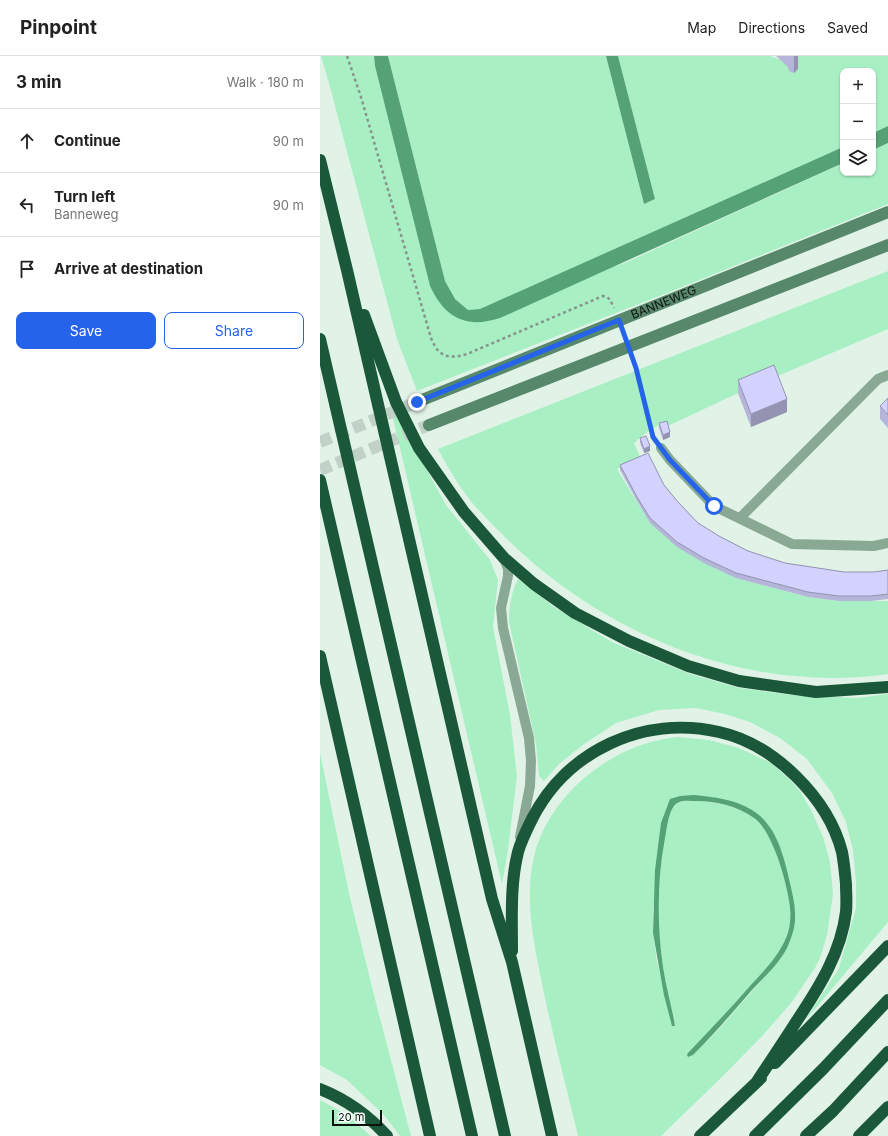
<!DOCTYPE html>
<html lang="en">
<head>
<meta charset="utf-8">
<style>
  :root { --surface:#fff; --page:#f6f6f6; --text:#222; --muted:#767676; --line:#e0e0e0; --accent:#2563eb }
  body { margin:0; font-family:Inter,sans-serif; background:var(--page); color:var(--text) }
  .controls { position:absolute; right:12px; top:12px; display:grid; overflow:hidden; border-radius:8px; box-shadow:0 1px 3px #0004 }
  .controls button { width:36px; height:36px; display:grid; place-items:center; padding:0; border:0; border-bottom:1px solid var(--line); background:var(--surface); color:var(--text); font:20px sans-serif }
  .scale { position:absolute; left:12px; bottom:10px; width:50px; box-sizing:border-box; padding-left:4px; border:2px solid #0d120f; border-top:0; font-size:11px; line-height:14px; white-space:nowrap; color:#0d120f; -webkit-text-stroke:3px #f1fff6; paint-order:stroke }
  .stop { position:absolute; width:12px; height:12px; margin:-9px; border:3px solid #2563eb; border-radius:50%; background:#fff }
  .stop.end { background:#2563eb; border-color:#fff; box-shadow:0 1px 4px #0008 }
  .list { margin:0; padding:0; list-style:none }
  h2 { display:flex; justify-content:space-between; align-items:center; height:52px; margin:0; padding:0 16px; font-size:17px }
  h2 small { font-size:13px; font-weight:400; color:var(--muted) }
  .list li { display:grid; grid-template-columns:26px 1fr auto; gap:12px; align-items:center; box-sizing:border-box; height:64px; padding:0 16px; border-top:1px solid var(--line) }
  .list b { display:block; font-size:15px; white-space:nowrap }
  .list p { margin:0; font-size:13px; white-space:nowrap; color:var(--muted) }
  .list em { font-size:13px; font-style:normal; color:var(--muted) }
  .actions { display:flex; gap:8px; padding:12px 16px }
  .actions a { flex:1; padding:9px 0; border:1px solid var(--accent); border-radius:8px; text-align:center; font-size:14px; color:var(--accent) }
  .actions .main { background:var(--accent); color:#fff }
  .icon { flex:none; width:22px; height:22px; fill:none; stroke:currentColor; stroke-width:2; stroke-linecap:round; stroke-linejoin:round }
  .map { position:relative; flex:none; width:568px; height:1080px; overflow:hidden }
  header { display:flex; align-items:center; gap:24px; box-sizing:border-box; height:56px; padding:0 20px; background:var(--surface); border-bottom:1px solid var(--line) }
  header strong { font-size:19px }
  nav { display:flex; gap:22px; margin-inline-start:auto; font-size:14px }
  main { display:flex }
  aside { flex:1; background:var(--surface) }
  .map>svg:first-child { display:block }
  .green { fill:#a8efc4; fill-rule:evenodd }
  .water { fill:#54a276 }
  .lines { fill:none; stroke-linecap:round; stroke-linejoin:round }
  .secondary-tunnel { stroke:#c1d1c7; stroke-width:12; stroke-dasharray:12 6; stroke-linecap:butt }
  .path { stroke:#88948c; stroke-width:2.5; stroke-dasharray:3 3; stroke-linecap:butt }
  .lane { stroke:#89a995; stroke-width:10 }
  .secondary { stroke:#57886b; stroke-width:12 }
  .highway { stroke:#1b5839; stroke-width:12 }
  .wall { fill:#b5b5da }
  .shaded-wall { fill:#9493b2 }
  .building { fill:#d3d2fe; stroke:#9493b2 }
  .route { stroke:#2563eb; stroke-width:5 }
  .labels { text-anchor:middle; stroke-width:3.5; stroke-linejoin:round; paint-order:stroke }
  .street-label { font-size:12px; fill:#0d120f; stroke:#f1fff6 }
</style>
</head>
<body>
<header>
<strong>Pinpoint</strong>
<nav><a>Map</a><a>Directions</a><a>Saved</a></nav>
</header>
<main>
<aside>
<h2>3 min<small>Walk · 180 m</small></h2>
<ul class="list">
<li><svg class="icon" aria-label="ahead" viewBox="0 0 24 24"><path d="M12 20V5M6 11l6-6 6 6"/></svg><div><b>Continue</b></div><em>90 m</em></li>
<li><svg class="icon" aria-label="left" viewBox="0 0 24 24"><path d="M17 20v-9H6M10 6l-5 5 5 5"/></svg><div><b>Turn left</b><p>Banneweg</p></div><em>90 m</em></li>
<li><svg class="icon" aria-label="arrive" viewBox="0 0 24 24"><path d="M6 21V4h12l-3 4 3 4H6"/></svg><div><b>Arrive at destination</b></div></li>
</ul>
<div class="actions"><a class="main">Save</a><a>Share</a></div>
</aside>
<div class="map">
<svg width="568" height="1080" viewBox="0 0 568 1080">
  <rect width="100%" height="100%" fill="#e1f3e7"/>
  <path class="green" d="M1,0H54L55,10L110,230L134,261L305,207L523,107V117H553V94L568,87V148L352,235L97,335L77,283L22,77L12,38Z
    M68,0H286L324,148L335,143L298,0H450L469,7L473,0H568V70L553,77V15H523V91L160,253L148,254L135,243L125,225Z
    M568,215V273L418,337L350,369C338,365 324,379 314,387L320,401L297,413L330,467L416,522L488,541L519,545H568V618C427,638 282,579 183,479C173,469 163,459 154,449C140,432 128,412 118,393Z
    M69,345L126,449L170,504L178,524L173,571L190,659L197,720L188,794L182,828Z
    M198,523L234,551L292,586L370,618L419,632L471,639L537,642L568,638V866L485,965L519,912L536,852V826L533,794L526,766L512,737L487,703L460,682L430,666L405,658L376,652L339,654L296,667L264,688L239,708L224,725L219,720L216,688L189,566C189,550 191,537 198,523Z
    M358,681L389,684L419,692L451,707L468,722L480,735L492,756L503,781L510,806L513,838L507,879L500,902L495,912L471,947L444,978L405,1018L341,1080H258C247,1034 235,988 225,942C216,897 203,847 214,801C221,769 243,739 268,719C294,698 325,684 358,681ZM398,742L441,761L448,768L462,796L474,847L467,892L462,901L399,973L373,999L368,1001C386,981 403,960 422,940C436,923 460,901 467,880C470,871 471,862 470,853C469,830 453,775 434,762C419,751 398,746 380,745C372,745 359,743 354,750C348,758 347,772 345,781C337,824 337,868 343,911C346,931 352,950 355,970L337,906L333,877V853L351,743Z
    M0,697L30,842L57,951L91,1080H80L64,1059L27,1024L0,1009Z
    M0,1044L24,1057L51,1080H0Z"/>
  <path class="water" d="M54,0H68L125,225L135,243L148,254L160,253L523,91V107L180,262C146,273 125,262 110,230L55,10Z
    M286,0H298L335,143L324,148Z
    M568,70V87L553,94V77Z
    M374,739C394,741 414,743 432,754C457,769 464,801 470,827C472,837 475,847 475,857C476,869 472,881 467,892C459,908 444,921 432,934C413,956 394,978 373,999L368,1001L367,999L368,997C389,975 410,953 430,930C443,916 458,901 466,882C470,873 471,862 470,852C468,830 453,775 434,762C417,750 396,745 377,745C369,745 359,743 354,750C348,758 347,772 345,782C337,824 337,869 343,911C346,931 352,951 355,970H352L344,939L333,877L335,814L341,767L350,743L360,740Z"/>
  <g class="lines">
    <path class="secondary-tunnel" d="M0,386L97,346
      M0,414L109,369"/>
    <path class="path" d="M27,0L41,41L111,282C118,300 128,304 147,298L283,240C290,241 291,246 294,252
      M313,304L333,382"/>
    <path class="lane" d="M341,392L350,404L394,450L472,488L554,490L568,487
      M420,462L558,323L568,319
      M184,502L188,513V520L181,552L183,572L209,682L211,705L210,730L200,781"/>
    <g class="secondary">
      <path id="s1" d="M97,346L568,156"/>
      <path d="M109,369L568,189"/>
    </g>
    <path class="highway" d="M0,104L27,214L172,843L192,906L232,1080
      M44,259L76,346L99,392L144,456L184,502L214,528L255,557L309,585L368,610L419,625L496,636L568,631
      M0,283L185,1080
      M0,424L152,1080
      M0,600L110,1080
      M192,895C192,862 190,828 198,796C201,785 207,773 212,763C247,694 324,659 399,676C454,688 508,742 522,796C524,807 525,817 526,828C526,837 527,846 526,856C521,896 500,930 478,963C464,985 450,1006 436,1027
      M455,1007L568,890
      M0,1033C25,1043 49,1060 67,1080
      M380,1080L441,1022
      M435,1080L503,1013L568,944
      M486,1080L513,1055L568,996
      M539,1080L568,1051"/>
  </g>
  <path class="wall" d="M456,0H478V13L474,17L469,15L468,11Z
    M418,324L467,356L431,371L418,337Z
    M568,342V372L560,363V350Z
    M339,367L350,381L343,384L339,372Z
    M320,382L330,395L324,397L320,387Z
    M300,409L344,429L358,446L378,467L399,480L428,495L465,507L524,516H554L568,514V543L551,545H519L488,541L416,522L384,507L357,491L330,467L317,445L300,414Z"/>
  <path class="shaded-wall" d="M474,0H478V13L474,17Z
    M467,343V356L431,371V358Z
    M350,376V381L343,384V379Z
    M330,390V395L324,397V393Z"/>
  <path class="building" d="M454,309L467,343L431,358L418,324Z
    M568,342V359L560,350Z
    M347,365L350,376L343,379L339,367Z
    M326,380L330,390L324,393L320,382Z
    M328,397L344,429L358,446L378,467L399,480L428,495L465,507L524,516H554L568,514V538L551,540H519L488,536L416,517L384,502L357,486L330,462L317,441L300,409Z"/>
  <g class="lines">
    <path class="route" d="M97,346L299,264L316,312L333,381L350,404L394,450"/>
  </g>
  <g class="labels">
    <g class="street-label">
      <text dy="4" stroke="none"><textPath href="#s1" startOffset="266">BANNEWEG</textPath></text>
    </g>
  </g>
</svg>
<div class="controls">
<button>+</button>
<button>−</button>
<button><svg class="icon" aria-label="layers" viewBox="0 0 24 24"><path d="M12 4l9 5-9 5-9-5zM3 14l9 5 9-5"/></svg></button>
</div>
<div class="scale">20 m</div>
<div class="stop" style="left:394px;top:450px"></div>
<div class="stop end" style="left:97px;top:346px"></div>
</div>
</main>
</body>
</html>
